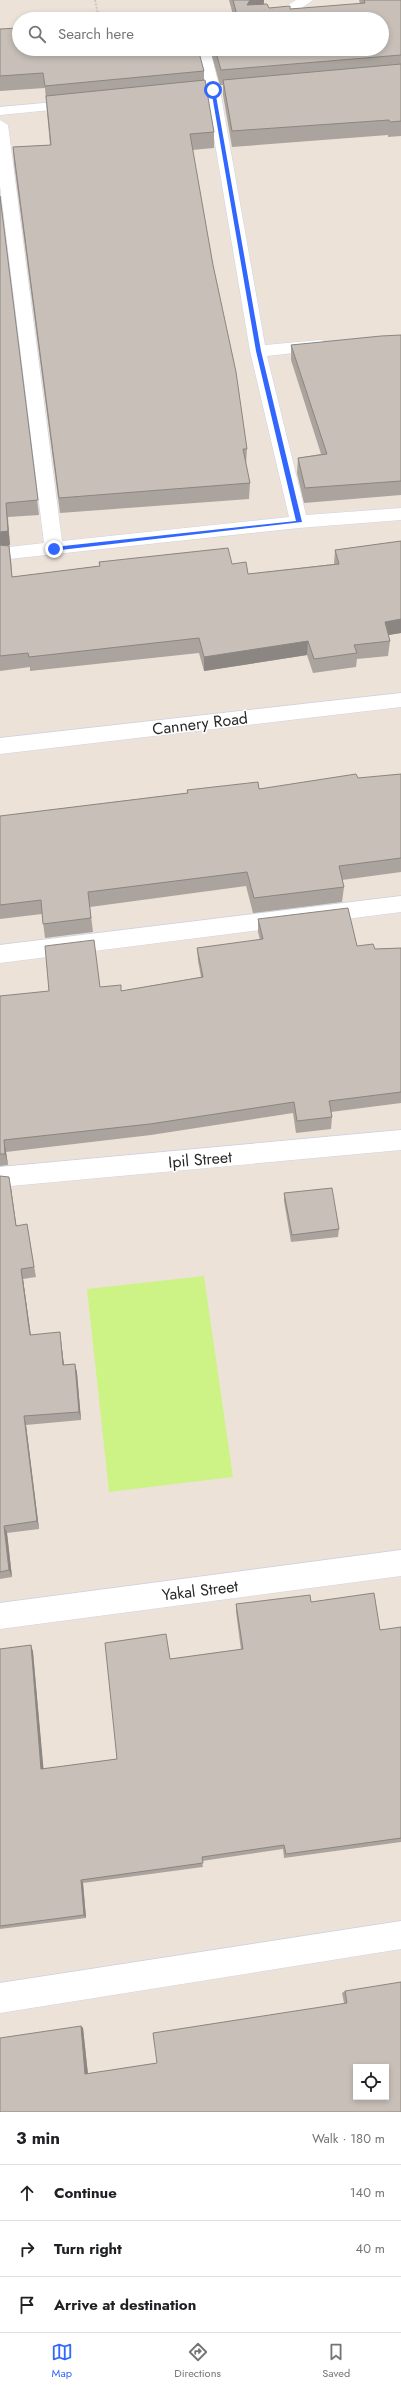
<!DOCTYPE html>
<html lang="en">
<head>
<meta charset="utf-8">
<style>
  :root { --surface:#fff; --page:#f2f2f2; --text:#202124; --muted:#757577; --line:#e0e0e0; --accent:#3267ff }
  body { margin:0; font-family:Jost,sans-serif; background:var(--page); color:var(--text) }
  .controls { position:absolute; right:12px; bottom:12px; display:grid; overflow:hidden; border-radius:0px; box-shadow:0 2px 6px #0003 }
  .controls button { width:36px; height:36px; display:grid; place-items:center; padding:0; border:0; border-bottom:1px solid var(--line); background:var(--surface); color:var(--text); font:20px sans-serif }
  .stop { position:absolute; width:12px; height:12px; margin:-9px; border:3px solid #3267ff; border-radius:50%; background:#fff }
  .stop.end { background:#3267ff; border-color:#fff; box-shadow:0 1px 4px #0008 }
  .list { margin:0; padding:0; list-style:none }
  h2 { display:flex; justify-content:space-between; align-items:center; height:52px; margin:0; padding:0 16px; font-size:17px }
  h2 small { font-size:13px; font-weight:400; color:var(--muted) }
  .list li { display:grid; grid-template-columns:26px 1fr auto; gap:12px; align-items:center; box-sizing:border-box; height:56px; padding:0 16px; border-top:1px solid var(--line) }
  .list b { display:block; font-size:15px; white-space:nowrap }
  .list em { font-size:13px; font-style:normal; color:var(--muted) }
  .icon { flex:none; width:22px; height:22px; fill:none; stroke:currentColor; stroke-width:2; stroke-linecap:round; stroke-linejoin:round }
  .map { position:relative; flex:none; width:401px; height:2112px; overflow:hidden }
  .search { position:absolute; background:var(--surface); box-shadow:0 2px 6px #0003; left:12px; right:12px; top:12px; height:44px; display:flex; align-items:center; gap:10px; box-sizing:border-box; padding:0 14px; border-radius:22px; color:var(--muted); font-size:15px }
  .sheet { height:220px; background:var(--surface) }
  nav { display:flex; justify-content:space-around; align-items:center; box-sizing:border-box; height:56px; border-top:1px solid var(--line); background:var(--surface); font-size:11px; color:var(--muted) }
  nav a { display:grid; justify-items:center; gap:2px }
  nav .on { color:var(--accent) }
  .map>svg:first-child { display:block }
  .pitch { fill:#cdf387 }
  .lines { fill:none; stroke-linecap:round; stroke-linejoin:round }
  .lane-casing { stroke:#cdd3e3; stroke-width:1 }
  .street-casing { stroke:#cdd3e3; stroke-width:1 }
  .secondary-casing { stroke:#cdd3e3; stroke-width:1 }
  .path { stroke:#c7c7c7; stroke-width:2; stroke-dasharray:2 1.5; stroke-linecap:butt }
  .lane { fill:#fff; fill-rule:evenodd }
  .street { fill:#fff; fill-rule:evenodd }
  .secondary { fill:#fff; fill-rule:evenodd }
  .wall { fill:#aba49e }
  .shaded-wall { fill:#8b8681 }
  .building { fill:#c7bfb8; stroke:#8b8681; fill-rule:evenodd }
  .route { fill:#3267ff }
  .labels { text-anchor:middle; stroke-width:3; stroke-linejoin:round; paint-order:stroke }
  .street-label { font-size:16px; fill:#282828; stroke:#fff }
</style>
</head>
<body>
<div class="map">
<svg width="401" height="2112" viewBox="0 0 401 2112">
  <rect width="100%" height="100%" fill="#ede2d8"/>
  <path class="pitch" d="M204,1276L233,1477L109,1492L87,1289Z"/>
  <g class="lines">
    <g class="lane-casing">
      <path id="lane" d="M296,0H313L289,17L248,19L250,16L280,10Z
        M196,49H210L220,90L218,93L213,94L206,90Z"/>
    </g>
    <g class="street-casing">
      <path id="street" d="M213,86L220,90L265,345L320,340L326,341L328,345L326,349L320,350L267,356L306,515L401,508V520L299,528L0,560V548L44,543L0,186V120L8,125L62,541L289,517L250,351L206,90Z
        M77,100L82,101L84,104L82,107L0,115V107Z
        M401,896V912L0,963V945Z
        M401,1130V1150L0,1187V1167Z
        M401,1550V1576L0,1629V1603Z
        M401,1921V1949L0,2013V1983Z"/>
    </g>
    <g class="secondary-casing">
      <path id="secondary" d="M401,693V707L0,754V738Z"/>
    </g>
    <path class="path" d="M95,0L99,19"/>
    <use href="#lane" class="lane"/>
    <use href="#street" class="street"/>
    <use href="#secondary" class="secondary"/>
  </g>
  <path class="wall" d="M229,0H264V4L269,8L290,9L360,4L359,0H401V136L388,137V135L232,147L223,95V85H220L210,49H382V19H234Z
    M0,29L204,71V81L214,132V148L192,150L213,265L247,449L246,465L250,483L249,499L60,513L14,163L13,147L50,145L46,101L45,88L0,91Z
    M0,196L39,515L8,517L10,545L8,546H9L12,577L99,566V562L232,564L248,574L334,564L335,550L401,541V633L388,635L390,641L388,656L357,659L356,667L313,673L307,655L204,671L199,653L30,671V667L0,671Z
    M401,335V495L304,503L297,473L298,458L321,454L291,360V345Z
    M401,774V872L342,880L344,887L342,902L253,913L246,886L90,907L93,932L45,938L42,914L0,919V816L187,793V790L259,789Z
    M258,919L357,946L375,949L401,948V1103L331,1112L332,1117L331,1129L296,1133L293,1113L151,1135L6,1152L8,1165L0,1166V996L100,987L121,991L201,977L198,961L197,948L260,940L258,932Z
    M0,1176L11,1188L16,1226L27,1224L29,1235L36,1277L23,1279L31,1335L61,1341L64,1365L75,1364L77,1373L81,1420L26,1425L39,1529L7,1533L12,1577L0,1579Z
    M284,1193L339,1229L338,1237L291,1242L284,1201Z
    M311,1602L380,1630L401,1627V1842L284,1858L283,1849L202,1861L203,1867L83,1883L86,1918L0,1929V1649L31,1645L33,1652L43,1769L117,1759L170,1659L241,1650L236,1612V1604Z
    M345,1991L401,2112H0L81,2026L83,2028L88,2074L157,2063L344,2003L342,1993Z"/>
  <path class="shaded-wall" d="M250,0H264L263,12L247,5Z
    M6,503L10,545L0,547V532Z
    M9,546L11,560L13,592L12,577Z
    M401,619V633L383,636L385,622Z
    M308,641L307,655L204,671V657Z
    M4,1140L6,1152L8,1165L5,1154Z
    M9,1177L11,1188L18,1237L16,1226Z
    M21,1269L23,1279L32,1345L30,1335Z
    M60,1332L61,1341L65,1374L63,1365Z
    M75,1364L77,1373L81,1420L79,1412Z
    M24,1416L26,1425L39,1529L37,1521Z
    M4,1526L7,1533L12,1577L9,1570Z
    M31,1645L33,1652L44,1774L41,1769Z
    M81,1880L83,1883L86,1918L84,1915Z
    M81,2026L83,2028L88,2075L85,2074Z"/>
  <path class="building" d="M233,0H250L247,5L267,4L269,8L290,6V9L365,3L364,0H401V55L221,70L215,49H382V19H238Z
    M161,13L162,19H124V16Z
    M19,28V49H198L204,71L45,86L43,73L0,76V29Z
    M401,64V121L390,122L389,120L232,131L223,80Z
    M205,80L214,132L190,134L213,265L236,372L247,449H243L250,483L59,498L13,147L51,145L46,96Z
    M0,196L38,500L6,503L8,531L0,532Z
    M401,335V481L305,488L298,458L327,454L291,345L381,336Z
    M401,541V619L385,622L390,641L354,645L357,653L314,659L308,641L204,657L199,638L29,657L28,653L0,656V545L9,546L12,577L100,566L99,562L228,548L232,564L246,562L248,574L339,564L335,550Z
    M356,774L358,778L401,774V858L339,866L344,887L254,898L247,872L88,892L91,918L43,924L41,900L0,905V816L188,793L187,790L258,782L259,789Z
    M348,908L357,946L373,944L375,949L401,948V1092L329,1101L332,1117L297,1121L294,1102L150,1124L4,1140L5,1154H0V996L49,991L45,946L94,940L100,987L121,985V991L203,977L197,948L263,939L258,919Z
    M0,1176L9,1177L16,1226L27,1224L34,1267L21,1269L30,1335L60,1332L63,1365L75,1364L79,1412L24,1416L37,1521L4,1526L9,1570L0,1572Z
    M332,1188L339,1229L292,1235L284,1193Z
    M374,1593L380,1630L401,1627V1838L286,1854L284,1845L202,1857L203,1863L81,1880L84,1915L0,1926V1649L31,1645L41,1769L117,1759L105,1643L166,1634L170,1659L243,1649L236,1604L310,1595L311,1602Z
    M401,1982V2112H0V2038L81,2026L85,2074L157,2063L153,2033L347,2003L345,1991ZM356,2067H386V2097H356Z"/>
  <path class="route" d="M211,89L215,90L261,351L302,522L52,551L54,547L296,521L256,351Z"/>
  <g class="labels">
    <g class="street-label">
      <text transform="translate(200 723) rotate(-7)" y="6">Cannery Road</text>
      <text transform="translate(200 1159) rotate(-5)" y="6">Ipil Street</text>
      <text transform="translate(200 1590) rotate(-7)" y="6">Yakal Street</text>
    </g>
  </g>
</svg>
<div class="controls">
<button><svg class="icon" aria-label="locate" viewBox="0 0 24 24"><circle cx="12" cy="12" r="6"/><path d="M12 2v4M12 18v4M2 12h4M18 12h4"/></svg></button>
</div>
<div class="stop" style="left:213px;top:90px"></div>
<div class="stop end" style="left:54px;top:549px"></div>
<div class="search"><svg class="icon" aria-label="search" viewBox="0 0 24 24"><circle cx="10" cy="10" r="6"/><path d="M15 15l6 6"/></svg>Search here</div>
</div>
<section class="sheet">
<h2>3 min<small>Walk · 180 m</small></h2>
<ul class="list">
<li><svg class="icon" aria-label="ahead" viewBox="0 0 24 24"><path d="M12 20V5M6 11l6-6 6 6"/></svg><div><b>Continue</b></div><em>140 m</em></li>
<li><svg class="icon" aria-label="right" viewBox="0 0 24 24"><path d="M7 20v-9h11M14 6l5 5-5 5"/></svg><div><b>Turn right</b></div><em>40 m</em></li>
<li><svg class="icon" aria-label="arrive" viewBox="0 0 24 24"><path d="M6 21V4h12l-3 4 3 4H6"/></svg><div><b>Arrive at destination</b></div></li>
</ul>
</section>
<nav>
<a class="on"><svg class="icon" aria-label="map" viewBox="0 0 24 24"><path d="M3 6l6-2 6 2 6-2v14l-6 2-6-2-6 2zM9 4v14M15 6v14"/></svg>Map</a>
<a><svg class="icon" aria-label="directions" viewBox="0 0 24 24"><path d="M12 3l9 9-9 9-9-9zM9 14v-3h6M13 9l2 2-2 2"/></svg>Directions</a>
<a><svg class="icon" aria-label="saved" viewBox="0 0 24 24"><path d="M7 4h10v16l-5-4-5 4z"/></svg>Saved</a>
</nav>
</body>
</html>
